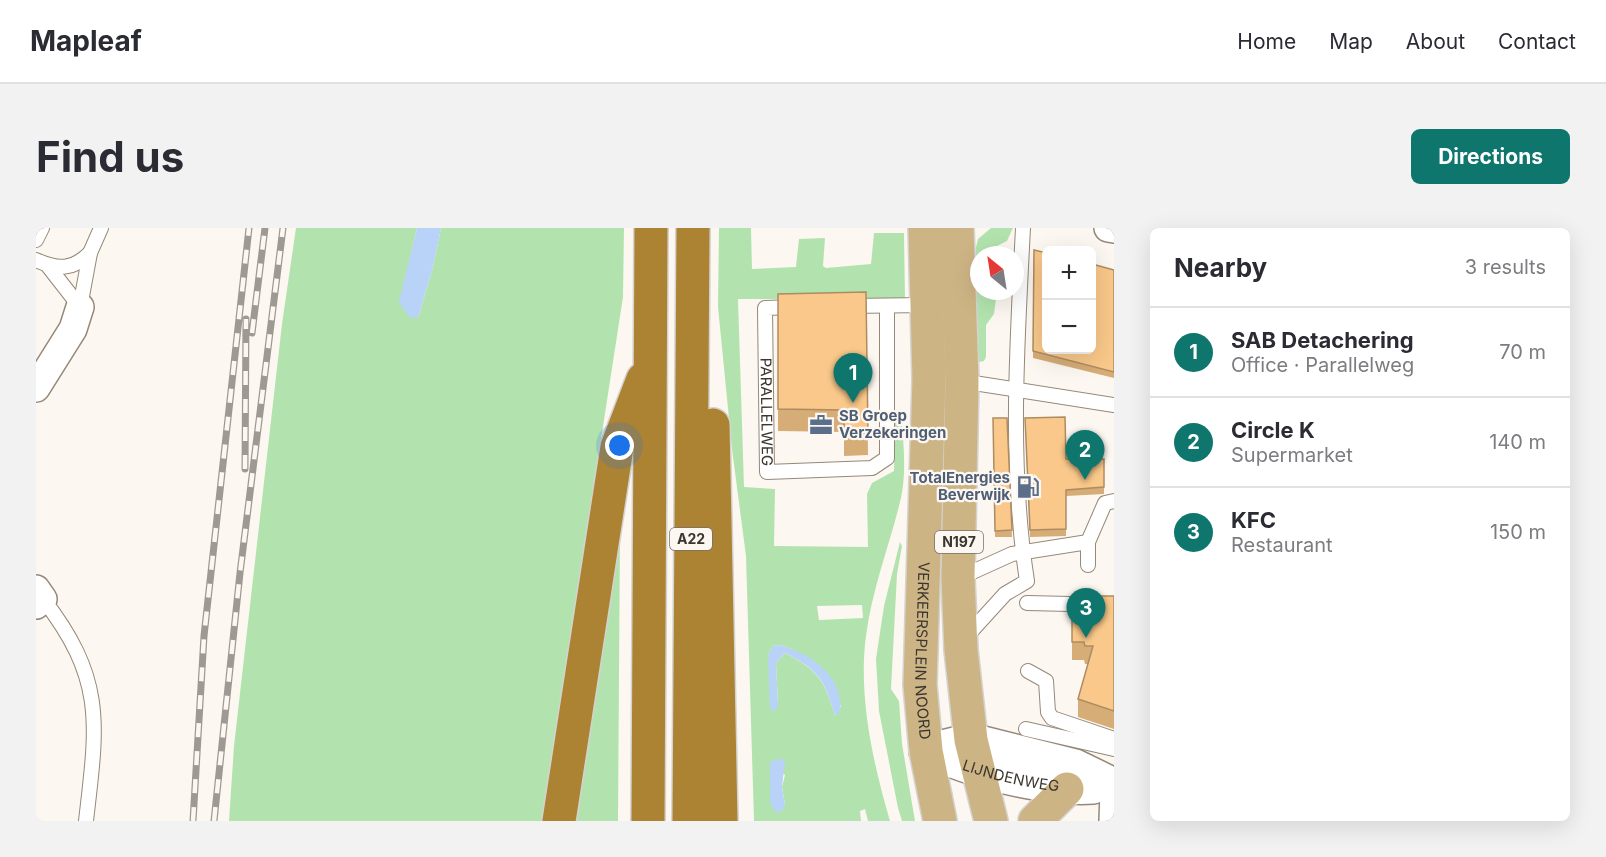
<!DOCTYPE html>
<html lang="en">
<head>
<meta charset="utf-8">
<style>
  :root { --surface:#fff; --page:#f2f2f3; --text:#2b2b33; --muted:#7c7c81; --line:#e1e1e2; --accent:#0f766e }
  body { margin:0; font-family:Inter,sans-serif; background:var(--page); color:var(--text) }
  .controls { position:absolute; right:18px; top:18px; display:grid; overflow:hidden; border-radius:9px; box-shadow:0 6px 24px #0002 }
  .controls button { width:54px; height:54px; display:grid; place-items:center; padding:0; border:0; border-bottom:2px solid var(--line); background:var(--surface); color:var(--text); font:30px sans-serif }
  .compass { position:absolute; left:934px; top:18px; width:54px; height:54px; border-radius:50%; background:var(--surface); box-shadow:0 6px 24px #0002; rotate:330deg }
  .you { position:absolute; left:584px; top:218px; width:21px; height:21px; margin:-15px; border:4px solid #fff; border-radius:50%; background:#1a73e8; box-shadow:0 0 0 9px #1a73e833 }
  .badge { display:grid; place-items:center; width:39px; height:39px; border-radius:50%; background:var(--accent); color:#fff; font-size:20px; font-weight:700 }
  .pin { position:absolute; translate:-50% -50px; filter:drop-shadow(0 2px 3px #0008) }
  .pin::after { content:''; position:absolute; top:32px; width:21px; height:18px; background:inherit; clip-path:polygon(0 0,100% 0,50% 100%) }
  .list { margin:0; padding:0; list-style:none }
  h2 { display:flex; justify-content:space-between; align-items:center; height:78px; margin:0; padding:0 24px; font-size:26px }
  h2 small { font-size:20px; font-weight:400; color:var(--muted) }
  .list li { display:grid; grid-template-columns:39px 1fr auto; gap:18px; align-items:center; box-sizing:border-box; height:90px; padding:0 24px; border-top:2px solid var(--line) }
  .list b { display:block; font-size:22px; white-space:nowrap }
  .list p { margin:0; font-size:20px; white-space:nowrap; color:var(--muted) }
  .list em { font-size:20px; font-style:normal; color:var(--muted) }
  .map { position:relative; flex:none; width:1078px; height:593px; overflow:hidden; border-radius:9px }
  header { display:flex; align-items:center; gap:36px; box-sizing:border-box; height:84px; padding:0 30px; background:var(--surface); border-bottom:2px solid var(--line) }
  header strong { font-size:28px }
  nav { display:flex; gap:33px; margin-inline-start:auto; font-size:21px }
  .intro { display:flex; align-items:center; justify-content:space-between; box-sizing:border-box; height:144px; padding:0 36px }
  h1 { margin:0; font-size:42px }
  .button { padding:15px 27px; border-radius:9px; background:var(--accent); color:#fff; font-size:21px; font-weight:700 }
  main { display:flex; gap:36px; padding:0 36px }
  aside { flex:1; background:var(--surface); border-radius:9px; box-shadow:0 6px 24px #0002 }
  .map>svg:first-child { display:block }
  .green { fill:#b2e3ae; fill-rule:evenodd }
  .water { fill:#b9d2f7 }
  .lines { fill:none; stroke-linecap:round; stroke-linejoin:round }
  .lane-casing { stroke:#958878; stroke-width:16 }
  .street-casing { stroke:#958878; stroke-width:30 }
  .secondary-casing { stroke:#958878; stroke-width:36 }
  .primary-casing { stroke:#d4d3d1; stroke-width:36 }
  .highway-casing { stroke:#d4d3d1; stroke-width:36 }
  .lane { stroke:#fff; stroke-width:14 }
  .street { stroke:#fff; stroke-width:27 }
  .secondary { stroke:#fff; stroke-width:33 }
  .primary { stroke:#cdb485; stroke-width:33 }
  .highway { stroke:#ac8233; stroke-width:33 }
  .rail-casing { stroke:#9f9993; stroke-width:7 }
  .rail { stroke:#fdf7f1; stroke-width:4.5; stroke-dasharray:14; stroke-linecap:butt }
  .wall { fill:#d6ac77 }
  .building { fill:#f9c88a; stroke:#ae8c61; stroke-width:1.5 }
  .labels { text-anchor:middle; stroke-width:4.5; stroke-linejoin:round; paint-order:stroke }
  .shield { fill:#fdf7f1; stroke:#76706a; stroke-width:1.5 }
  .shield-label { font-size:14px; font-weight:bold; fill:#3c3630 }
  .street-label { font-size:15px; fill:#3c3630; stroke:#fdf7f1 }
  .service-label { font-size:15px; font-weight:bold; fill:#4e5e75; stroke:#fdf7f1; text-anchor:start }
</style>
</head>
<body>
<header>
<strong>Mapleaf</strong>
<nav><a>Home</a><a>Map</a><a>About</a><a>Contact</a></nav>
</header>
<div class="intro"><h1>Find us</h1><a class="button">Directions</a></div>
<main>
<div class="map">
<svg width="1078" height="593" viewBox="0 0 1078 593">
  <rect width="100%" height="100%" fill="#fdf7f1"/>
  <path class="green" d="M260,0H381L365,69L382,90L397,39L405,0H588L587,69L506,593H193L198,518L246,96Z
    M683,0H715L716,41L760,39L763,11L789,10L787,38L790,40L835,36L838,5H868L869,71H702L708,259L739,261L738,318L832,319L831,266L836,255L858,243L859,190L865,183C867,212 871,242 865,270C854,316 836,361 830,408C822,468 837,535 854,593H832L829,581L824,583L825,593H718L710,328L696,221L682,79ZM781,378L826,377L827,390L783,392ZM744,417C776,425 788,451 805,478L799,488C789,453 782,442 749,425L740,435L742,477L732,427L737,418ZM734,534L749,547L746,559L749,577L734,574Z
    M955,0H977L971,13L959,19L960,27H943V63H961L958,86L950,97V129L948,133L943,134L939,129L940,19L942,11Z
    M584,301L582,593H540Z
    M864,314L866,318L861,346L855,461L863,473L866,516L879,593H866L862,580L843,483L840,431L848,378Z"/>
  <path class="water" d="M381,0H405L397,39L382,90L373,89L363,74Z
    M744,417C774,425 809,449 804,484L799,488C789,453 783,442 749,425L740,435L742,477L739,483L734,481L732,427L737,418Z
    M746,530L749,534L746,559L749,577L747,582L740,585L734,574V534Z"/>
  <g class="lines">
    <g class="lane-casing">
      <g id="lane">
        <path d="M0,12L6,0"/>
        <path d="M0,32C22,42 37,42 54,25"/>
        <path d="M12,38L44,79"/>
        <path d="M812,78L891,77"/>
        <path d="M44,79L54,25L65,0"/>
        <path id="s1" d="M760,79L729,80L731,244L836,240L851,230V78"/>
        <path d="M925,153L1078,177"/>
        <path d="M1052,314V337"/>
        <path d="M923,350L976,326L1052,314L1069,275L1078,273"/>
        <path d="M7,371C70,452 61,497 50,593"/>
        <path d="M991,375L1078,377"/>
        <path d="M929,410L969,366L991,353C973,237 981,117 987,0"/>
        <path d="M992,443L1010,453L1012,484L1016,490L1078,511"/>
        <path d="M990,501L1078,521"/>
      </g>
    </g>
    <g class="street-casing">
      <path id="street" d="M1072,0L1078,1
        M0,160L37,101L44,79
        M0,361L7,371L0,377
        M1077,593L1078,563"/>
    </g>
    <g class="secondary-casing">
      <g id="secondary">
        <path d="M890,523L935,512L1039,538L1078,557"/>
        <path id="s2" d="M917,533C956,548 1017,562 1057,559"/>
      </g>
    </g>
    <g class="primary-casing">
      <g id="primary">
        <path id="s3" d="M889,0L893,152L884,457L890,523L904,593"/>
        <path d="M921,0L926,153L922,350L925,422L935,512L955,593"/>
        <path d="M999,593L1031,561"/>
      </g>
    </g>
    <g class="highway-casing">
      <path id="highway" d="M677,197L685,593
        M523,593L581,219L607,151
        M612,593L615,0
        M653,593L657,0"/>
    </g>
    <use href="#lane" class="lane"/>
    <use href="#street" class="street"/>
    <use href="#secondary" class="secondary"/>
    <use href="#primary" class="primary"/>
    <use href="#highway" class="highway"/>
    <g class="rail-casing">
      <path id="rail" d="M216,105L229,0
        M209,241L210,91
        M157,593L168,408L213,0
        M178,593L204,345L247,0"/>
    </g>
    <use href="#rail" class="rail"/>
  </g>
  <path class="wall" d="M998,22L1078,42V150L997,130Z
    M830,64L832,227L808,228V204L742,203V66Z
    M957,190H971L976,309H959Z
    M989,190L1030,231H1068V266L1030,268V308L994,309Z
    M1078,368V501L1042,489V471L1052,436H1049L1048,432H1036V372H1059Z"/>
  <path class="building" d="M998,22L1011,25V122H1056V36L1078,42V144L997,123Z
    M830,64L832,205H808V182L742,181V66Z
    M1029,189L1030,231H1068V259L1030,262V301L994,302L989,190Z
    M957,190H971L976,302L959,303Z
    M1059,368H1078V483L1042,471L1057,418H1049L1048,414H1036V372H1059Z"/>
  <defs>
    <g id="office-bare" transform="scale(1.8)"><path d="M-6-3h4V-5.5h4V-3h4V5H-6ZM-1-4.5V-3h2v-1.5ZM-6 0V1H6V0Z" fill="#5c6f8a" stroke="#fdf7f1" stroke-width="2.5" paint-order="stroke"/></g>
    <g id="fuel-bare" transform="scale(1.8)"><path d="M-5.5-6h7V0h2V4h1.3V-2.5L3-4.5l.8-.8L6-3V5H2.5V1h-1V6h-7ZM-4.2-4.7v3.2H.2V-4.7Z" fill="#5c6f8a" stroke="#fdf7f1" stroke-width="2.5" paint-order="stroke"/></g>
  </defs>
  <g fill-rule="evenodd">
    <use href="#office-bare" x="785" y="197"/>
    <use href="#fuel-bare" x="992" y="259"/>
  </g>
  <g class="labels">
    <g class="shield">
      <rect x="634" y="300" width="42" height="22" rx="4.5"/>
      <rect x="899" y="303" width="48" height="22" rx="4.5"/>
    </g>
    <g class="shield-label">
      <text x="655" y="316">A22</text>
      <text x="923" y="319">N197</text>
    </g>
    <g class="street-label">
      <text dy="5" stroke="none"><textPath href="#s1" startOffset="135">PARALLELWEG</textPath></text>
      <text dy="5" stroke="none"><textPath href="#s3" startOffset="423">VERKEERSPLEIN NOORD</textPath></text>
      <text dy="5" stroke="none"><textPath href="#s2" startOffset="60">LIJNDENWEG</textPath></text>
    </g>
    <g class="service-label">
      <text x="803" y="193">SB Groep<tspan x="803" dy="17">Verzekeringen</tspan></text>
      <text x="974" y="255" text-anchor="end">TotalEnergies<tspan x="974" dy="17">Beverwijk</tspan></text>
    </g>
  </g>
</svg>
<div class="controls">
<button>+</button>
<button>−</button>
</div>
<svg class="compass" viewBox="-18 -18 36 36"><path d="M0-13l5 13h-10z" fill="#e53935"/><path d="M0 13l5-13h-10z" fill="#7c7c81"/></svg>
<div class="you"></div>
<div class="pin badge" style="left:817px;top:175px">1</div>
<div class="pin badge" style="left:1049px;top:252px">2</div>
<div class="pin badge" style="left:1050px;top:410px">3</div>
</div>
<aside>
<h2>Nearby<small>3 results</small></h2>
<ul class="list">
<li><span class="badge">1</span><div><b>SAB Detachering</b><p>Office · Parallelweg</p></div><em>70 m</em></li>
<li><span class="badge">2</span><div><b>Circle K</b><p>Supermarket</p></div><em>140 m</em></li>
<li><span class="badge">3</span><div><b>KFC</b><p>Restaurant</p></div><em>150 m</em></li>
</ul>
</aside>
</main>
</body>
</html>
